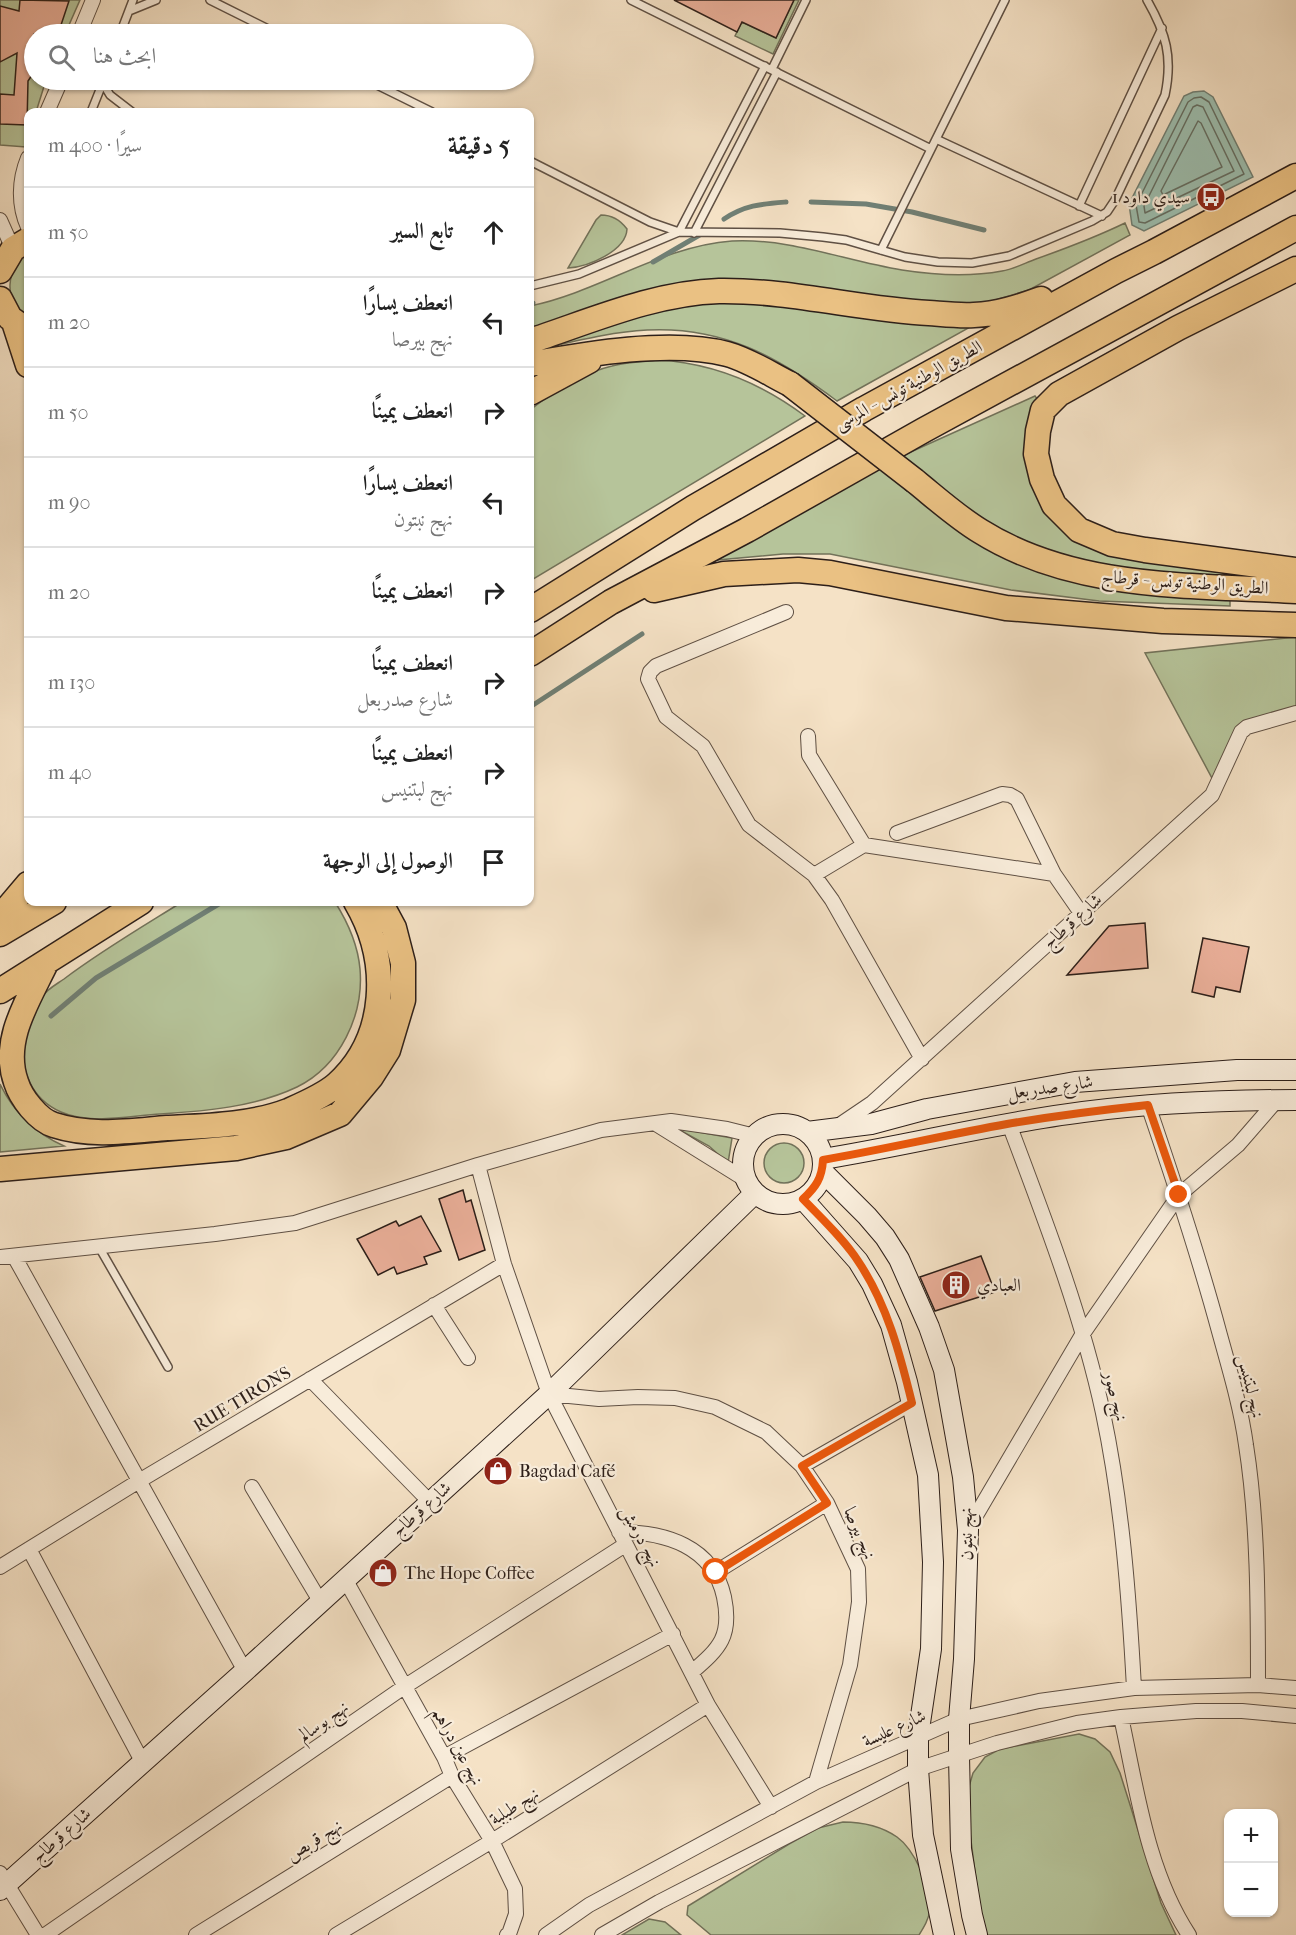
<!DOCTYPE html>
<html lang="ar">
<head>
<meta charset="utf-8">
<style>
  :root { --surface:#fff; --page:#f6f6f6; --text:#222; --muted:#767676; --line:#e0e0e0 }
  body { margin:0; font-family:"IM FELL French Canon",Amiri,serif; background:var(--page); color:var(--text); direction:rtl }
  .controls { position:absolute; right:18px; bottom:18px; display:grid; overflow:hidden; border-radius:12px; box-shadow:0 2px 4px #0004 }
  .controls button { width:54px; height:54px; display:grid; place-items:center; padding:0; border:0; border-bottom:2px solid var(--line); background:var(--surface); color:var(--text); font:30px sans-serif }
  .stop { position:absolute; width:18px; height:18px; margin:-14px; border:4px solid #ea580c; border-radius:50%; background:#fff }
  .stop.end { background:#ea580c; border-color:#fff; box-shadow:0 2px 6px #0008 }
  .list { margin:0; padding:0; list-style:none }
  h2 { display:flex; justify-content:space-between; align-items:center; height:78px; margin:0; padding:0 24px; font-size:26px }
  h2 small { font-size:20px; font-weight:400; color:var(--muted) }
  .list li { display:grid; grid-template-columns:39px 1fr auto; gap:18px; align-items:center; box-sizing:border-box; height:90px; padding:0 24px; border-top:2px solid var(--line) }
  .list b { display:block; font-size:22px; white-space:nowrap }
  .list p { margin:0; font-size:20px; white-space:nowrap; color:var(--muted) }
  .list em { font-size:20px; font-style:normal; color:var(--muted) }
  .icon { flex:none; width:33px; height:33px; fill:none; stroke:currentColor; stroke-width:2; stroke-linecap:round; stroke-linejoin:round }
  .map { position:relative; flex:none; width:1296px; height:1935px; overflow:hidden; direction:ltr }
  .search { position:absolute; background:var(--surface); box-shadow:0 2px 4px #0004; left:24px; top:24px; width:510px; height:66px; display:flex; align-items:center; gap:15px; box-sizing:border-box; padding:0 21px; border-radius:33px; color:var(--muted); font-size:22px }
  .panel { position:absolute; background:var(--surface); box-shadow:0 2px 4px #0004; left:24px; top:108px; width:510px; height:798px; border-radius:12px; direction:rtl }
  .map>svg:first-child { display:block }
  .green { fill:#b6c49a; stroke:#72725a; stroke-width:1.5 }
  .water { fill:#9dbfb0; stroke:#707f74; stroke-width:1.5 }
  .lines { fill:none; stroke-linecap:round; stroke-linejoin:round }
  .shore { stroke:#656f64; stroke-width:1.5 }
  .stream { stroke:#707f74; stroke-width:5 }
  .building { fill:#e9ae98; stroke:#2d1f19; stroke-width:1.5 }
  .lane-casing { stroke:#5f5044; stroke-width:10 }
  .street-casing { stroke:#5f5044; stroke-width:16 }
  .secondary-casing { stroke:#2d1f19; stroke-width:22 }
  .highway-casing { stroke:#2d1f19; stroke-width:27 }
  .lane { stroke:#f8ecda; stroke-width:7 }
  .street { stroke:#f8ecda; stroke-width:14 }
  .secondary { stroke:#f8ecda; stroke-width:20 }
  .highway { stroke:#eac183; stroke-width:24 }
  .highway-bridge-casing { stroke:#2d1f19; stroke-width:27; stroke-linecap:butt }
  .highway-bridge { stroke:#eac183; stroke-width:24 }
  .route { stroke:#ea580c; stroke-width:8 }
  .labels { text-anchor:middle; stroke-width:4.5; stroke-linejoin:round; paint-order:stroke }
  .poi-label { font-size:18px; fill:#2d1f19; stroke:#f8ecda; text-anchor:start }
  .street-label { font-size:18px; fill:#2d1f19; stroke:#f8ecda }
</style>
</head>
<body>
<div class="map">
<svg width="1296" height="1935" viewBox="0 0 1296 1935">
  <rect width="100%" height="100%" fill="#f5e2c6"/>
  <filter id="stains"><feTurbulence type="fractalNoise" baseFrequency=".00333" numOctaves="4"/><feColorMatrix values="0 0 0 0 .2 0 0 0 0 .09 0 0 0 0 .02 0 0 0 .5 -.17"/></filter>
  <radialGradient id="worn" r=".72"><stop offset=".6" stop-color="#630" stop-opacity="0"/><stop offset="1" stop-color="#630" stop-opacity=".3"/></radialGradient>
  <path class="green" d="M0,0H80L65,34H34V80H46L36,112H28V139L26,147L0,145Z
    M794,0H799L773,54L735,36L742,22L776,38Z
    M601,215C612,215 621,221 627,229C626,251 588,267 568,268L596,220Z
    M1125,223L1130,235L1029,290L975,306L721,285L530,330V306C599,292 661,246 732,241C791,238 845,261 902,270C934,275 970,277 1002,271C1014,269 1025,263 1036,259C1067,248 1096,237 1125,223Z
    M28,252V317C2,301 6,269 28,252Z
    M768,299L972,326L837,401C778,357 723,326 647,330C608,332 568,343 530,351L673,302Z
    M658,360C714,363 761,383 805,416L530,581V410C554,391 582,373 612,366C627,362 643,362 658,360Z
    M1035,396L1038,400L1048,510L1230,571V606L1099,601L1011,590L830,554H783L717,560L723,552L904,455Z
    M1296,637V711L1252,724L1213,780L1145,653Z
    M182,902H335C347,921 358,946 360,969C364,1015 340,1066 297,1087C255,1107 206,1111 160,1114C129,1116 90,1125 61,1112C31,1099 19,1069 24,1037C26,1029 31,1020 35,1012C37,1007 39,1001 43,996C47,989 57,984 64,979C101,951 142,927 182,902Z
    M0,1084C14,1113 35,1133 64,1146L0,1152Z
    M676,1128L732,1138L728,1163L709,1146Z
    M764 1163a20 20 0 1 1 40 0a20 20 0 1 1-40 0Z
    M1079,1734L1095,1739L1110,1752L1120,1773L1161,1903L1176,1935H987L980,1911L968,1817V1790L973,1773L985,1757L1000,1749Z
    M843,1822C863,1822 881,1826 897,1837C914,1849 932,1888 930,1909C929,1919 924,1927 919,1935H711L687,1915L688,1906L789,1844L818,1828Z
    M649,1919L665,1922L681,1935H622Z"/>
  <path class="water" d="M1204,91L1213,97L1253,177L1144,231L1132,225L1129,204L1184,96L1193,92Z"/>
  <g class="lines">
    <path class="shore" d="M1201,97L1209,102L1244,174L1145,223L1139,222L1136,205L1188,102L1194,98Z
      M1197,105L1203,107L1234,171L1145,213L1144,206L1193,107Z
      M1198,121L1201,123L1222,167L1163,195L1161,191Z"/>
    <path class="stream" d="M811,202L866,204L912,212L984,230
      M724,219C745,205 761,204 786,202
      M653,262L703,233
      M530,303H533
      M530,707L642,634
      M51,1016L96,978L222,902"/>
  </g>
  <path class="building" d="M20,0L69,1L58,34H34V72L28,81L27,125L0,124V94L14,95L17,53L0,62V6L19,11Z
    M674,0H794L776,38L742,22L737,32Z
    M1145,923L1148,968L1067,975L1109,926Z
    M1203,938L1249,947L1240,992L1216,987L1214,997L1192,992Z
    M463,1190L466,1202L471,1200L485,1250L459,1260L439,1199Z
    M421,1216L441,1251L424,1257L427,1264L397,1274L394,1267L378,1275L357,1239L396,1221L399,1226Z
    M981,1256L995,1292L935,1311L920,1277Z"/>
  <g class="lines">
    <g class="lane-casing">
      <path id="lane" d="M210,0L278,34
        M631,0L931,149
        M129,11L156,0
        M120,34L133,0
        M772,69L806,0
        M367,80L432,112
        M102,82L110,95L132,112
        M91,112L103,82
        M936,139L1102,216
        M530,161L650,222L679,232L780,233L823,237L846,240L905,257L938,262L972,263L1009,256L1092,221L1107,212L1115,200L1165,95C1173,57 1166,33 1147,0
        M1079,206L1162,28
        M694,233L777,72
        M881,250L1005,0
        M530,286L579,274L679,232L765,66
        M99,1247L168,1367"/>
    </g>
    <g class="street-casing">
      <path id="street" d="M79,34L93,0
        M47,112L61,80
        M28,158C19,180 18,205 28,227
        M0,220L13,249
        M786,612L656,666L650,672L648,679L666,717L703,746L749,825L814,875L832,900L922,1059
        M808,736L809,755L864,845
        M897,833L1002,794L1010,795L1017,799L1054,874L1081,913
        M814,875L864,845L1054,874
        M1148,1105C1174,1181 1199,1257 1220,1335C1230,1371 1241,1408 1246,1445C1258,1521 1258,1608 1258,1685
        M656,1124L746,1180
        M1009,1124C1044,1217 1082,1315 1103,1413C1122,1503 1129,1596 1134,1688
        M838,1126L872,1103L1212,795L1241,732L1247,727L1296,713
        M478,1165L504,1264L549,1394L708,1705L771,1807
        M14,1256L245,1671
        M0,1257L215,1234L295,1223L478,1165L601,1130L671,1121L727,1129L755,1136
        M434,1305L468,1358
        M310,1379L429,1501
        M549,1394L599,1399L638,1397L675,1398L715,1407L766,1432L802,1466L827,1503L858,1569L859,1602L850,1665L816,1782
        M802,1466L912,1403
        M252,1487L320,1601
        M968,1529L1082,1335L1179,1195L1238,1145L1277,1100
        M619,1532C665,1532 713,1546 724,1597C732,1636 720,1648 692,1672
        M29,1549L143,1763
        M0,1567L139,1481L504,1264
        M716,1572L827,1503
        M345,1579L444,1757L452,1776L492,1841L515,1889L516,1914L509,1934L507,1935
        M1121,1717C1137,1790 1147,1871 1189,1935
        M444,1757L673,1634
        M0,1873L38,1935
        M45,1935L404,1687L625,1545
        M196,1935L452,1776
        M336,1935L492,1841L708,1705
        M546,1935L589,1905L816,1782L959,1719L1039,1701L1134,1688L1258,1685L1296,1688
        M602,1935L659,1902L918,1769L997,1743L1077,1723L1121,1717L1196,1711H1242L1296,1716"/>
    </g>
    <g class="secondary-casing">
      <path id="secondary" d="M743 1164a40 40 0 1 1 80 0a40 40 0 1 1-80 0Z
        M807,1132L871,1124L927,1109L1075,1082L1237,1070H1296
        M823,1159C910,1145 995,1123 1083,1112C1153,1103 1225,1100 1296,1100
        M823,1172L867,1216L885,1237L899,1259L929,1327L944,1370L963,1477L968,1530L964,1659L959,1719V1756L961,1849L972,1915L977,1935
        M803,1199L858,1261L872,1284L891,1325L907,1382L928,1475L933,1562L931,1649L918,1736V1769L923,1835L944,1935
        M0,1890L245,1671L549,1394L755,1193"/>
    </g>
    <g class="highway-casing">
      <path id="highway" d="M1296,269L1178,328L1059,394L1043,410L1038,431L1036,454L1042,479L1054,505L1079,530L1112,544L1145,550L1296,570
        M0,271L13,249L28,240
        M0,299L10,318L27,330
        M14,322L28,365
        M530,341C591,321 654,293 719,291C790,290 858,309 929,313C943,314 959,316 974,315C998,314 1019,307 1041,299
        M530,364C586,354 671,339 727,354C749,360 770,374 790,384
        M530,393L589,361
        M915,481C936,498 957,517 980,531C1074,590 1190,585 1296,591
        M654,590L724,574L798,570L830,573L1006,608L1163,621L1296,625
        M530,610L693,508L864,409L1116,271L1154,252L1296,176
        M530,654L611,602L747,530L924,430L1296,228
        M0,917L28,884
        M0,934L54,902
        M46,963C29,999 1,1040 16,1082C21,1098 38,1120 54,1125C91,1137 129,1131 167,1128C205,1126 252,1125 288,1111C304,1104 323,1096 336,1085C389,1038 390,960 356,902
        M0,991L141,902
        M0,1169L236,1148L286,1137L340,1114L371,1077L388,1050L403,1000V963L394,928L380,902"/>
    </g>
    <use href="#lane" class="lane"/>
    <use href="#street" class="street"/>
    <use href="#secondary" class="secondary"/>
    <use href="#highway" class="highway"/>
    <g class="highway-bridge-casing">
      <path id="highway-bridge" d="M790,384L915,481"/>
    </g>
    <use href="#highway-bridge" class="highway-bridge"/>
  </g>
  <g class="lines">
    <path class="route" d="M716,1572L827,1503L802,1466L912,1403C900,1354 887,1304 858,1261C843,1238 822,1219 803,1199C816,1187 822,1178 823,1160C885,1149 946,1135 1007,1124C1054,1116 1101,1110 1148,1105L1179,1195"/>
  </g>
  <defs>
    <g id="bus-disc" transform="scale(1.5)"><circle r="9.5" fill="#8f2418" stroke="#f8ecda"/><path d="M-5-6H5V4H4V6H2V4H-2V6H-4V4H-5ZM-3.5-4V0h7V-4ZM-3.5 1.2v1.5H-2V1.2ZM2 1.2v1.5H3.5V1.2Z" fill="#fff"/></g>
    <g id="building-disc" transform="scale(1.5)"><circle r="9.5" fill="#8f2418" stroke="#f8ecda"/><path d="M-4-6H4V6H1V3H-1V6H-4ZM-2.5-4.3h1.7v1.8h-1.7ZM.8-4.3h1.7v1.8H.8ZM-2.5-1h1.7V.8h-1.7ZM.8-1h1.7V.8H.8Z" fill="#fff"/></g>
    <g id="shop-disc" transform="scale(1.5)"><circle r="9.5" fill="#8f2418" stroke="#f8ecda"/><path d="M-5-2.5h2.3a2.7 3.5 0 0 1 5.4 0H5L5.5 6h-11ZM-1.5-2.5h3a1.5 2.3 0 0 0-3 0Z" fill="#fff"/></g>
  </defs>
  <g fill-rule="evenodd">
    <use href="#bus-disc" x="1211" y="197"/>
    <use href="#building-disc" x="956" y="1285"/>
    <use href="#shop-disc" x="498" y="1471"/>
    <use href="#shop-disc" x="383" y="1573"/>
  </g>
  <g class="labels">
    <g class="poi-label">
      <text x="1190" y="203" text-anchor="end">سيدي داود 1</text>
      <text x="977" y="1291">العبادي</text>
      <text x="519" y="1477">Bagdad Café</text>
      <text x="404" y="1579">The Hope Coffee</text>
    </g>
    <g class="street-label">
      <text transform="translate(908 385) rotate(-29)" y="6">الطريق الوطنية تونس - المرسى</text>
      <text transform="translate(1185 582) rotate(4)" y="6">الطريق الوطنية تونس - قرطاج</text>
      <text transform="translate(1072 921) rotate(-42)" y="6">شارع قرطاج</text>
      <text transform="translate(1050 1087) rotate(-8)" y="6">شارع صدربعل</text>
      <text transform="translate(1251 1386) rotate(77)" y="6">نهج لبتنيس</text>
      <text transform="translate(1116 1396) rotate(76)" y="6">نهج صور</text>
      <text transform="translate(242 1399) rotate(-31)" y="6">RUE TIRONS</text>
      <text transform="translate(421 1509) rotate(-42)" y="6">شارع قرطاج</text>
      <text transform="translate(860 1533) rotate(67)" y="6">نهج بيرصا</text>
      <text transform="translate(966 1534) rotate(-91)" y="6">نهج نبتون</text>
      <text transform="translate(641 1536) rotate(62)" y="6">نهج درمش</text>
      <text transform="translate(323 1721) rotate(-35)" y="6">نهج بوسالم</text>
      <text transform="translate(894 1728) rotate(-24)" y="6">شارع عليسة</text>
      <text transform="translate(458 1746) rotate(61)" y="6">نهج عين دراهم</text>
      <text transform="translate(514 1806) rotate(-32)" y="6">نهج طبلبة</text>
      <text transform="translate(61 1835) rotate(-42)" y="6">شارع قرطاج</text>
      <text transform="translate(314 1840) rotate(-32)" y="6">نهج قربص</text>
    </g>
  </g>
  <rect width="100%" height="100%" filter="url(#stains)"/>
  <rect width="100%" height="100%" fill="url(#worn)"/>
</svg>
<div class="controls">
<button>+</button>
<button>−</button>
</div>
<div class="stop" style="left:716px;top:1572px"></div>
<div class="stop end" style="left:1179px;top:1195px"></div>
<div class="search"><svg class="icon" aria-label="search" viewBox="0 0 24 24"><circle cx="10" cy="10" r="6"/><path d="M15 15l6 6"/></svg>ابحث هنا</div>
<section class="panel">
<h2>5 دقيقة<small>سيرًا · 400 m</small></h2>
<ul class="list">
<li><svg class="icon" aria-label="ahead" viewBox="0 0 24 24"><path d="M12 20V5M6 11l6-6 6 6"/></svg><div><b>تابع السير</b></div><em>50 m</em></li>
<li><svg class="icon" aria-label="left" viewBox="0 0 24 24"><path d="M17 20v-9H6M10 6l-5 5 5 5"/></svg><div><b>انعطف يسارًا</b><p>نهج بيرصا</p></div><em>20 m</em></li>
<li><svg class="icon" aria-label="right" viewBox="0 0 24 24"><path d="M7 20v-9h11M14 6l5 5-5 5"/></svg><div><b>انعطف يمينًا</b></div><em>50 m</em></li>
<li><svg class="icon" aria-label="left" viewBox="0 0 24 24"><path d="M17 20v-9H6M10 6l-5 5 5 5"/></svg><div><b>انعطف يسارًا</b><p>نهج نبتون</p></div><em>90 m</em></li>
<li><svg class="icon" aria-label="right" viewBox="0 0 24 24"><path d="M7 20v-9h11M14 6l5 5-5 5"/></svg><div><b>انعطف يمينًا</b></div><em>20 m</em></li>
<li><svg class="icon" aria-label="right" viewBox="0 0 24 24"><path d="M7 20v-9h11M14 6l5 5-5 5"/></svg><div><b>انعطف يمينًا</b><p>شارع صدربعل</p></div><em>130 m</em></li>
<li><svg class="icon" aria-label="right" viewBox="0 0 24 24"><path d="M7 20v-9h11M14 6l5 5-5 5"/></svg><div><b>انعطف يمينًا</b><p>نهج لبتنيس</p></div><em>40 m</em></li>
<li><svg class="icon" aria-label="arrive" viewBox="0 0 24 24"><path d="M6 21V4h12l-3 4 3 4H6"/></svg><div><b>الوصول إلى الوجهة</b></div></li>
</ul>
</section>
</div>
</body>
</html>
